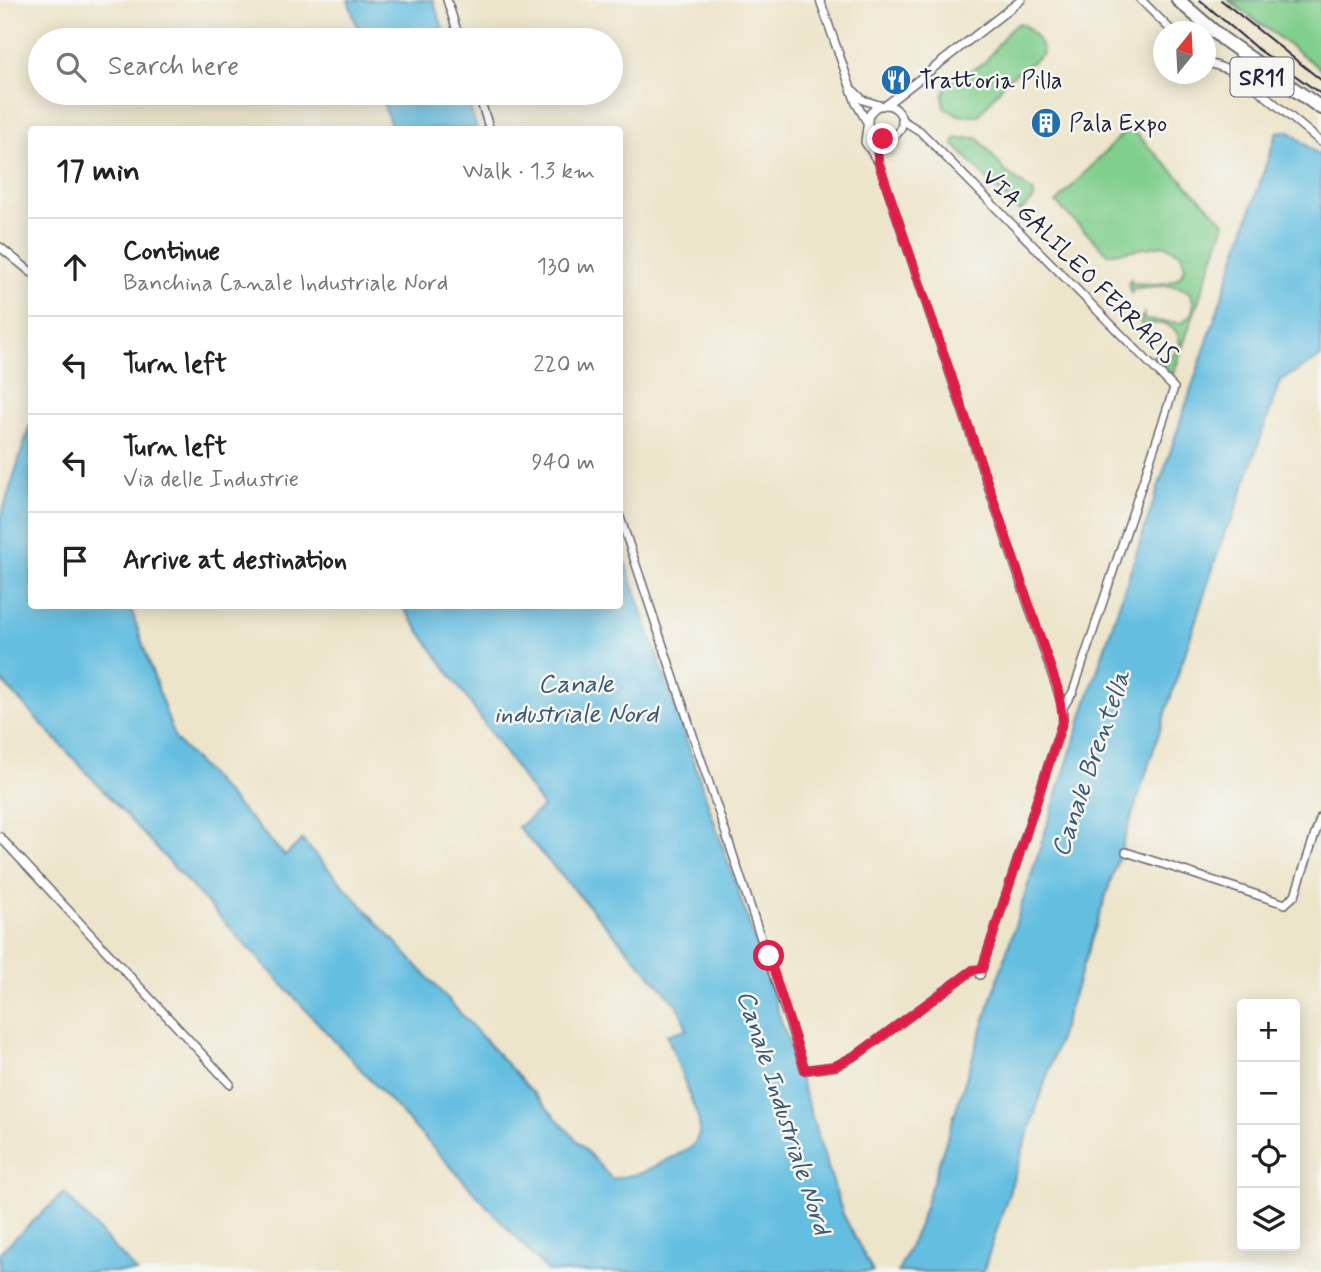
<!DOCTYPE html>
<html lang="en">
<head>
<meta charset="utf-8">
<style>
  :root { --surface:#fff; --page:#f2f2f2; --text:#222; --muted:#767676; --line:#e0e0e0 }
  body { margin:0; font-family:Mynerve,sans-serif; background:var(--page); color:var(--text) }
  .controls { position:absolute; right:21px; bottom:21px; display:grid; overflow:hidden; border-radius:7px; box-shadow:0 4px 18px #0003 }
  .controls button { width:63px; height:63px; display:grid; place-items:center; padding:0; border:0; border-bottom:2px solid var(--line); background:var(--surface); color:var(--text); font:35px sans-serif }
  .compass { position:absolute; left:1153px; top:21px; width:63px; height:63px; border-radius:50%; background:var(--surface); box-shadow:0 4px 18px #0003; rotate:18deg }
  .stop { position:absolute; width:21px; height:21px; margin:-16px; border:5px solid #e11d48; border-radius:50%; background:#fff }
  .stop.end { background:#e11d48; border-color:#fff; box-shadow:0 2px 7px #0008 }
  .list { margin:0; padding:0; list-style:none }
  h2 { display:flex; justify-content:space-between; align-items:center; height:91px; margin:0; padding:0 28px; font-size:30px }
  h2 small { font-size:23px; font-weight:400; color:var(--muted) }
  .list li { display:grid; grid-template-columns:46px 1fr auto; gap:21px; align-items:center; box-sizing:border-box; height:98px; padding:0 28px; border-top:2px solid var(--line) }
  .list b { display:block; font-size:26px; white-space:nowrap }
  .list p { margin:0; font-size:23px; white-space:nowrap; color:var(--muted) }
  .list em { font-size:23px; font-style:normal; color:var(--muted) }
  .icon { flex:none; width:38px; height:38px; fill:none; stroke:currentColor; stroke-width:2; stroke-linecap:round; stroke-linejoin:round }
  .map { position:relative; flex:none; width:1321px; height:1272px; overflow:hidden }
  .search { position:absolute; background:var(--surface); box-shadow:0 4px 18px #0003; left:28px; top:28px; width:595px; height:77px; display:flex; align-items:center; gap:18px; box-sizing:border-box; padding:0 24px; border-radius:38px; color:var(--muted); font-size:26px }
  .panel { position:absolute; background:var(--surface); box-shadow:0 4px 18px #0003; left:28px; top:126px; width:595px; height:483px; border-radius:7px }
  .map>svg:first-child { display:block }
  .green { fill:#81cf8d; stroke:#527864; stroke-width:2 }
  .water { fill:#63bee0; stroke:#42708e; stroke-width:2 }
  .lines { fill:none; stroke-linecap:round; stroke-linejoin:round }
  .minor-casing { stroke:#69666d; stroke-width:10 }
  .trunk-casing { stroke:#69666d; stroke-width:16 }
  .minor { stroke:#fff; stroke-width:7 }
  .trunk { stroke:#fff; stroke-width:12 }
  .rail { stroke:#22223b; stroke-width:2 }
  .route { stroke:#e11d48; stroke-width:9 }
  .labels { text-anchor:middle; stroke-width:5; stroke-linejoin:round; paint-order:stroke }
  .shield { fill:#f6f6f2; stroke:#626272; stroke-width:2 }
  .shield-label { font-size:23px; font-weight:bold; fill:#22223b }
  .poi-label { font-size:24px; fill:#22223b; stroke:#f6f6f2; text-anchor:start }
  .street-label { font-size:24px; fill:#22223b; stroke:#f6f6f2 }
  .water-label { font-size:26px; font-style:italic; fill:#395975; stroke:#f6f6f2 }
</style>
</head>
<body>
<div class="map">
<svg width="1321" height="1272" viewBox="0 0 1321 1272">
  <rect width="100%" height="100%" fill="#f6f6f2"/>
  <filter id="ink" filterUnits="userSpaceOnUse"><feTurbulence type="fractalNoise" baseFrequency=".0143" numOctaves="2"/><feDisplacementMap in="SourceGraphic" scale="14" xChannelSelector="R" yChannelSelector="G"/><feConvolveMatrix kernelMatrix="1 2 1 2 8 2 1 2 1" color-interpolation-filters="sRGB"/></filter>
  <filter id="wash" filterUnits="userSpaceOnUse"><feTurbulence type="fractalNoise" baseFrequency=".00686" numOctaves="4" result="noise"/><feDisplacementMap in="SourceGraphic" scale="28" xChannelSelector="R" yChannelSelector="G"/><feGaussianBlur stdDeviation="1.57" result="paint"/><feColorMatrix in="noise" values="0 0 0 0 0 0 0 0 0 0 0 0 0 0 0 0 0 1.4 0 .05"/><feComposite in="paint" operator="in"/></filter>
  <g filter="url(#wash)">
    <rect width="100%" height="100%" fill="#ede5ca"/>
    <path class="green" d="M1228,0H1321V69Z
      M1019,23C1031,27 1042,42 1043,54L1007,80L979,115L961,116L944,108L943,96L947,85L985,62L1009,30Z
      M1129,127L1225,223L1173,375L1152,355L1164,359L1174,354L1180,344L1177,332L1166,324H1142V329L1140,321L1144,314V320L1182,323L1192,313C1202,276 1152,287 1132,289V294L1128,285L1131,278V283C1151,283 1176,290 1185,268L1181,253L1164,245L1108,254L1056,203Z
      M959,138H978L1004,170L1034,193V199L1020,212L1017,210L954,145V140Z"/>
    <path class="water" d="M348,0H433L447,40H362Z
      M380,93H465L477,129H392Z
      M1289,131L1321,157V357L1280,381L1232,521L1226,528L983,1272H898L919,1225L1088,698L1277,132Z
      M30,425L32,606H130L175,739L285,856L302,840L612,1179L642,1173L691,1148C699,1138 701,1131 698,1118L667,1035L687,1029L678,1006L518,827L543,807L402,606H620V547L763,964L843,1214L873,1272H548L0,679V520Z
      M64,1193L137,1272H0V1252Z"/>
  </g>
  <g filter="url(#ink)">
    <g class="lines">
      <g class="minor-casing">
        <path id="minor" d="M447,0L460,40
          M820,0L856,103L868,124
          M1141,0L1173,32
          M1206,62L1238,73L1321,142
          M854,91L863,100L882,106
          M478,93L490,130
          M886,105L1021,0
          M868 122a17 17 0 1 1 34 0a17 17 0 1 1-34 0Z
          M902,120L920,131L1174,388L1073,692L1063,707
          M867,127L865,142L876,159
          M883,139L877,152L878,161L1063,707V720L980,975
          M0,247L32,273
          M620,517L805,1070L836,1066L858,1054L973,970L982,969
          M0,837L230,1084
          M1126,852L1285,904L1295,895L1321,816"/>
      </g>
      <g class="trunk-casing">
        <path id="trunk" d="M1178,0L1223,39L1321,108"/>
      </g>
      <use href="#minor" class="minor"/>
      <use href="#trunk" class="trunk"/>
      <path class="rail" d="M1200,0L1255,47L1321,94
        M1221,0L1321,80"/>
    </g>
  </g>
  <g class="lines" filter="url(#ink)">
    <path class="route" d="M769,956L805,1070L835,1066L858,1054L973,970L982,969L1063,720L1058,689L878,161L877,152L883,139"/>
  </g>
  <defs>
    <g id="restaurant-disc" transform="scale(1.575)"><circle r="9.5" fill="#1f6fb2" stroke="#f6f6f2"/><path d="M-5-6h1v4h1v-4h1v4h1v-4h1v5L-1.5 .5V6h-2V.5L-5-1ZM5-6V6H3V1.5H1.5Q1.5-4 5-6Z" fill="#fff"/></g>
    <g id="building-disc" transform="scale(1.575)"><circle r="9.5" fill="#1f6fb2" stroke="#f6f6f2"/><path d="M-4-6H4V6H1V3H-1V6H-4ZM-2.5-4.3h1.7v1.8h-1.7ZM.8-4.3h1.7v1.8H.8ZM-2.5-1h1.7V.8h-1.7ZM.8-1h1.7V.8H.8Z" fill="#fff"/></g>
  </defs>
  <g fill-rule="evenodd">
    <use href="#restaurant-disc" x="896" y="80"/>
    <use href="#building-disc" x="1046" y="123"/>
  </g>
  <g class="labels">
    <rect class="shield" x="1230.5" y="57.5" width="63" height="39" rx="5"/>
    <g class="shield-label">
      <text x="1262" y="85">SR11</text>
    </g>
    <g class="poi-label">
      <text x="919" y="88">Trattoria Pilla</text>
      <text x="1069" y="131">Pala Expo</text>
    </g>
    <g class="street-label">
      <text transform="translate(1080 266) rotate(45)" y="8">VIA GALILEO FERRARIS</text>
    </g>
    <g class="water-label">
      <text x="576" y="692">Canale<tspan x="576" dy="30">industriale Nord</tspan></text>
      <text transform="translate(1090 763) rotate(-71)" y="9">Canale Brentella</text>
      <text transform="translate(785 1112) rotate(72)" y="9">Canale Industriale Nord</text>
    </g>
  </g>
</svg>
<div class="controls">
<button>+</button>
<button>−</button>
<button><svg class="icon" aria-label="locate" viewBox="0 0 24 24"><circle cx="12" cy="12" r="6"/><path d="M12 2v4M12 18v4M2 12h4M18 12h4"/></svg></button>
<button><svg class="icon" aria-label="layers" viewBox="0 0 24 24"><path d="M12 4l9 5-9 5-9-5zM3 14l9 5 9-5"/></svg></button>
</div>
<svg class="compass" viewBox="-18 -18 36 36"><path d="M0-13l5 13h-10z" fill="#e53935"/><path d="M0 13l5-13h-10z" fill="#767676"/></svg>
<div class="stop" style="left:769px;top:956px"></div>
<div class="stop end" style="left:883px;top:139px"></div>
<div class="search"><svg class="icon" aria-label="search" viewBox="0 0 24 24"><circle cx="10" cy="10" r="6"/><path d="M15 15l6 6"/></svg>Search here</div>
<section class="panel">
<h2>17 min<small>Walk · 1.3 km</small></h2>
<ul class="list">
<li><svg class="icon" aria-label="ahead" viewBox="0 0 24 24"><path d="M12 20V5M6 11l6-6 6 6"/></svg><div><b>Continue</b><p>Banchina Canale Industriale Nord</p></div><em>130 m</em></li>
<li><svg class="icon" aria-label="left" viewBox="0 0 24 24"><path d="M17 20v-9H6M10 6l-5 5 5 5"/></svg><div><b>Turn left</b></div><em>220 m</em></li>
<li><svg class="icon" aria-label="left" viewBox="0 0 24 24"><path d="M17 20v-9H6M10 6l-5 5 5 5"/></svg><div><b>Turn left</b><p>Via delle Industrie</p></div><em>940 m</em></li>
<li><svg class="icon" aria-label="arrive" viewBox="0 0 24 24"><path d="M6 21V4h12l-3 4 3 4H6"/></svg><div><b>Arrive at destination</b></div></li>
</ul>
</section>
</div>
</body>
</html>
